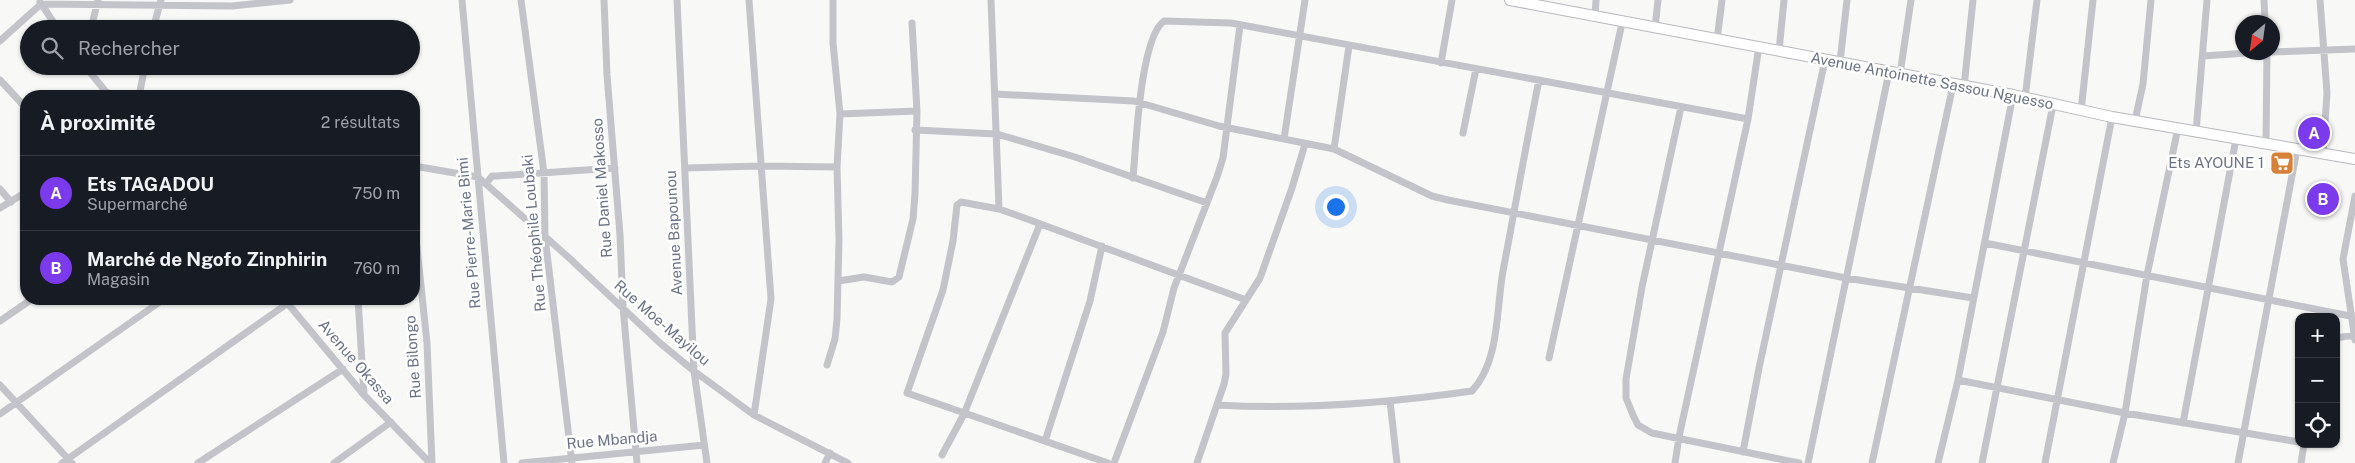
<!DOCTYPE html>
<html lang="fr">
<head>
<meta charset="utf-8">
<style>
  :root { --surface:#171b24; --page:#20242c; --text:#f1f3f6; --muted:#9ea1a6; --line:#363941; --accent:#7c3aed }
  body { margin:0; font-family:"Public Sans",sans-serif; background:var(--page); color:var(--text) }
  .controls { position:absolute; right:15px; bottom:15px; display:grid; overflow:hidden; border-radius:10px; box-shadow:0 1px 4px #0004 }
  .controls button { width:45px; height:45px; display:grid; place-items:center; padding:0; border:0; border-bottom:1px solid var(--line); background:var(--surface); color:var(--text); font:25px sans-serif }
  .compass { position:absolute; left:2235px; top:15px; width:45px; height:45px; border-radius:50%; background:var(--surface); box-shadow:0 1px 4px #0004; rotate:209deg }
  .you { position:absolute; left:1335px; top:206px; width:18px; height:18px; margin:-12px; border:4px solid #fff; border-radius:50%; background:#1a73e8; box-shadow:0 0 0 8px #1a73e833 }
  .badge { display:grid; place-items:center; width:32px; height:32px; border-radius:50%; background:var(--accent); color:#fff; font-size:16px; font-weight:700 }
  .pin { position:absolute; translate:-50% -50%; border:2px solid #fff; box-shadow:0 1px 5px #0006 }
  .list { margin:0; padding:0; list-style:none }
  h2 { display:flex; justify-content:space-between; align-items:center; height:65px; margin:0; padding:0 20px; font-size:21px }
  h2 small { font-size:16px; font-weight:400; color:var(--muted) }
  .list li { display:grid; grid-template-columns:32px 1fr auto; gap:15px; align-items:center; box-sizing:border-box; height:75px; padding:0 20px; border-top:1px solid var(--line) }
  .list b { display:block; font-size:19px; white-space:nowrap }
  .list p { margin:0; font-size:16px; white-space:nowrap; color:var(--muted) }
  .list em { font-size:16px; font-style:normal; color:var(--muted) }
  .icon { flex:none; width:28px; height:28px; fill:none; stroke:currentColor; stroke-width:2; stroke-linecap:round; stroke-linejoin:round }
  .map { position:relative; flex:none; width:2355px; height:463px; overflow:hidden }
  .search { position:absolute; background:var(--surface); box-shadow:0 1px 4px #0004; left:20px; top:20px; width:400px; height:55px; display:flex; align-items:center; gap:12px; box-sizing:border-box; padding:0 18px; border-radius:28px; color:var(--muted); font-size:19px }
  .panel { position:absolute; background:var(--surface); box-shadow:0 1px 4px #0004; left:20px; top:90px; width:400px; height:215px; border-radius:20px }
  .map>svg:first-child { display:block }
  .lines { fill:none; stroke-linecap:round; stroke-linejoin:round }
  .secondary-casing { stroke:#b5b8be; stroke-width:12 }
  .street { stroke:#c2c4c9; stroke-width:7 }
  .secondary { stroke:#fff; stroke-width:10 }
  .labels { text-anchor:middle; stroke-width:5; stroke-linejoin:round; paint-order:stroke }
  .street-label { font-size:15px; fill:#6a7385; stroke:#fff }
  .poi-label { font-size:15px; fill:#6a7385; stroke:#fff; text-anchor:end }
</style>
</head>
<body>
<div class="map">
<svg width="2355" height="463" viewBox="0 0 2355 463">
  <rect width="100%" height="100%" fill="#f8f8f6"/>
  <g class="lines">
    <g class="secondary-casing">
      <path id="secondary" d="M1510,0L2013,95L2112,117L2355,159"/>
    </g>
    <path class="street" d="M462,0L504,463
      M521,0L544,173L545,237L572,463
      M604,0L607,75L620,235L623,307L637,463
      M677,0L694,371L707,463
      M749,0L771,299L754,415
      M991,0L999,209
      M2264,0L2265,22
      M2320,0L2327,93L2323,153
      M40,2L58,29
      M1595,17L1596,0
      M1655,28L1658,0
      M91,29L98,0
      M153,29L161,0
      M1717,40L1722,0
      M0,41L41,4L232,6L290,0
      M1779,51L1784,0
      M2272,52L2355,49
      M2203,56L2262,52
      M1840,62L1847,0
      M1441,63L1452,0
      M85,66L106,92L119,96
      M1900,74L1911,0
      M0,80L26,108
      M1964,87L1973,0
      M995,94L1134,101L1219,126L1334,149L1432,196L1448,200L1846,278L1973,298
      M139,96L145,66
      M2025,98L2037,0
      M1681,107L1642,287L1626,379V398L1633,415L1638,425L1652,433L1799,463
      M2081,111L2093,0
      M840,114L917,111
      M2135,121L2143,84L2151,0
      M915,130L997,134L1075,157L1207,203
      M2196,132L2207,0
      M1463,133L1476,69
      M1284,139L1305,0
      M2266,143L2267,52
      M1334,149L1349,46
      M414,166L478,177L567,256L660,343L694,371L754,415L848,463
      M685,168L760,166L837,167
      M1133,178C1136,147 1140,38 1164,21L1231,23L1748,119
      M486,184L492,176H496L615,168
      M0,189L11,202
      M2355,196L2343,259L2355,340
      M0,208L26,192
      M414,219L427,343L432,463
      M1985,243L2350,316
      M838,281L864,277L892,282L899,277L913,219L915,194L917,111L912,23
      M284,299L364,395L430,463
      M358,299L364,394
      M0,321L32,299
      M2336,338L2355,335
      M1549,358L1622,23
      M827,365L835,339L837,319L839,240L837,167L840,114L833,43V0
      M1958,380L2125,413L2299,442
      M0,385L72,463
      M1390,401L1397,463
      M1217,405C1302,410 1388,403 1472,391C1500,361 1496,309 1503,271C1515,208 1526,144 1539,80
      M0,414L164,299
      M2183,423L2236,139
      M1045,441L1090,301L1102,246
      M1743,452L1759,368L1825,60
      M942,455L964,414L1040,224
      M62,463L288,303
      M198,463L343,369
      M334,463L391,422
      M522,463L704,445
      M825,463L830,453
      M1108,463L907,393L943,290L953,241L957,205L961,202L999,209L1019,216L1246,300
      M1114,463L1163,332L1174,288L1217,177L1223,158L1240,25
      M1197,463L1224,384L1226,374L1225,333L1260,278L1292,188L1305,144
      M1675,463L1679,437L1748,119L1759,46
      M1808,463L1889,72
      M1872,463L1953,85
      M1938,463L1958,380L2013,95
      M1982,463L2053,105
      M2045,463L2112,117
      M2113,463L2125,413L2147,275L2178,128
      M2238,463L2297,149
      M2301,463L2304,444"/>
    <use href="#secondary" class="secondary"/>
  </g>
  <defs>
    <g id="supermarket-square" transform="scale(1.25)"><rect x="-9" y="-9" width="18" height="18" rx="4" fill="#d78038" stroke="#fff"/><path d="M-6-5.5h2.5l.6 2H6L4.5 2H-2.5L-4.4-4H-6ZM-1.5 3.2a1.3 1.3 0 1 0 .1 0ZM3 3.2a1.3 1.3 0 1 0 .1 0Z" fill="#fff"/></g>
  </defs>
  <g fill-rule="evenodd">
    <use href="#supermarket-square" x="2282" y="163"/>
  </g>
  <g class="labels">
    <g class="street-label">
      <text transform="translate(1932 81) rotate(11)" y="5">Avenue Antoinette Sassou Nguesso</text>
      <text transform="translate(602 188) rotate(-94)" y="5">Rue Daniel Makosso</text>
      <text transform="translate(469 233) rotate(-95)" y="5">Rue Pierre-Marie Bimi</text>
      <text transform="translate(534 233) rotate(-95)" y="5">Rue Théophile Loubaki</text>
      <text transform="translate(674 233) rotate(-93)" y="5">Avenue Bapounou</text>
      <text transform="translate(662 323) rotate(41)" y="5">Rue Moe-Mayilou</text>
      <text transform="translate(413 357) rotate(-94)" y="5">Rue Bilongo</text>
      <text transform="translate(356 362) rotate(49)" y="5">Avenue Okassa</text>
      <text transform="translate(612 440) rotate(-5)" y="5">Rue Mbandja</text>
    </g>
    <g class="poi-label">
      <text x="2264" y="168">Ets AYOUNE 1</text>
    </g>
  </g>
</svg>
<div class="controls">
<button>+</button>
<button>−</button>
<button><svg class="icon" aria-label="locate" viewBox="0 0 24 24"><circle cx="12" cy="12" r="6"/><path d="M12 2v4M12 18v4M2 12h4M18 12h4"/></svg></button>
</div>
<svg class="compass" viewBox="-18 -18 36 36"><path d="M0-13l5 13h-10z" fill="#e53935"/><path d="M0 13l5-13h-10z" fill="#9ea1a6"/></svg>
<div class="you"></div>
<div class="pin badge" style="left:2314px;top:133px">A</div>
<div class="pin badge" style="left:2323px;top:199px">B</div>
<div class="search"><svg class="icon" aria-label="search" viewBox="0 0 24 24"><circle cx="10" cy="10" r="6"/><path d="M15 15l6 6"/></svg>Rechercher</div>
<section class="panel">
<h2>À proximité<small>2 résultats</small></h2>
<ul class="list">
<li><span class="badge">A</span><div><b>Ets TAGADOU</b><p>Supermarché</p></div><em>750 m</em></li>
<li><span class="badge">B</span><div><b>Marché de Ngofo Zinphirin</b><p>Magasin</p></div><em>760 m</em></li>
</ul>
</section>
</div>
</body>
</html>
